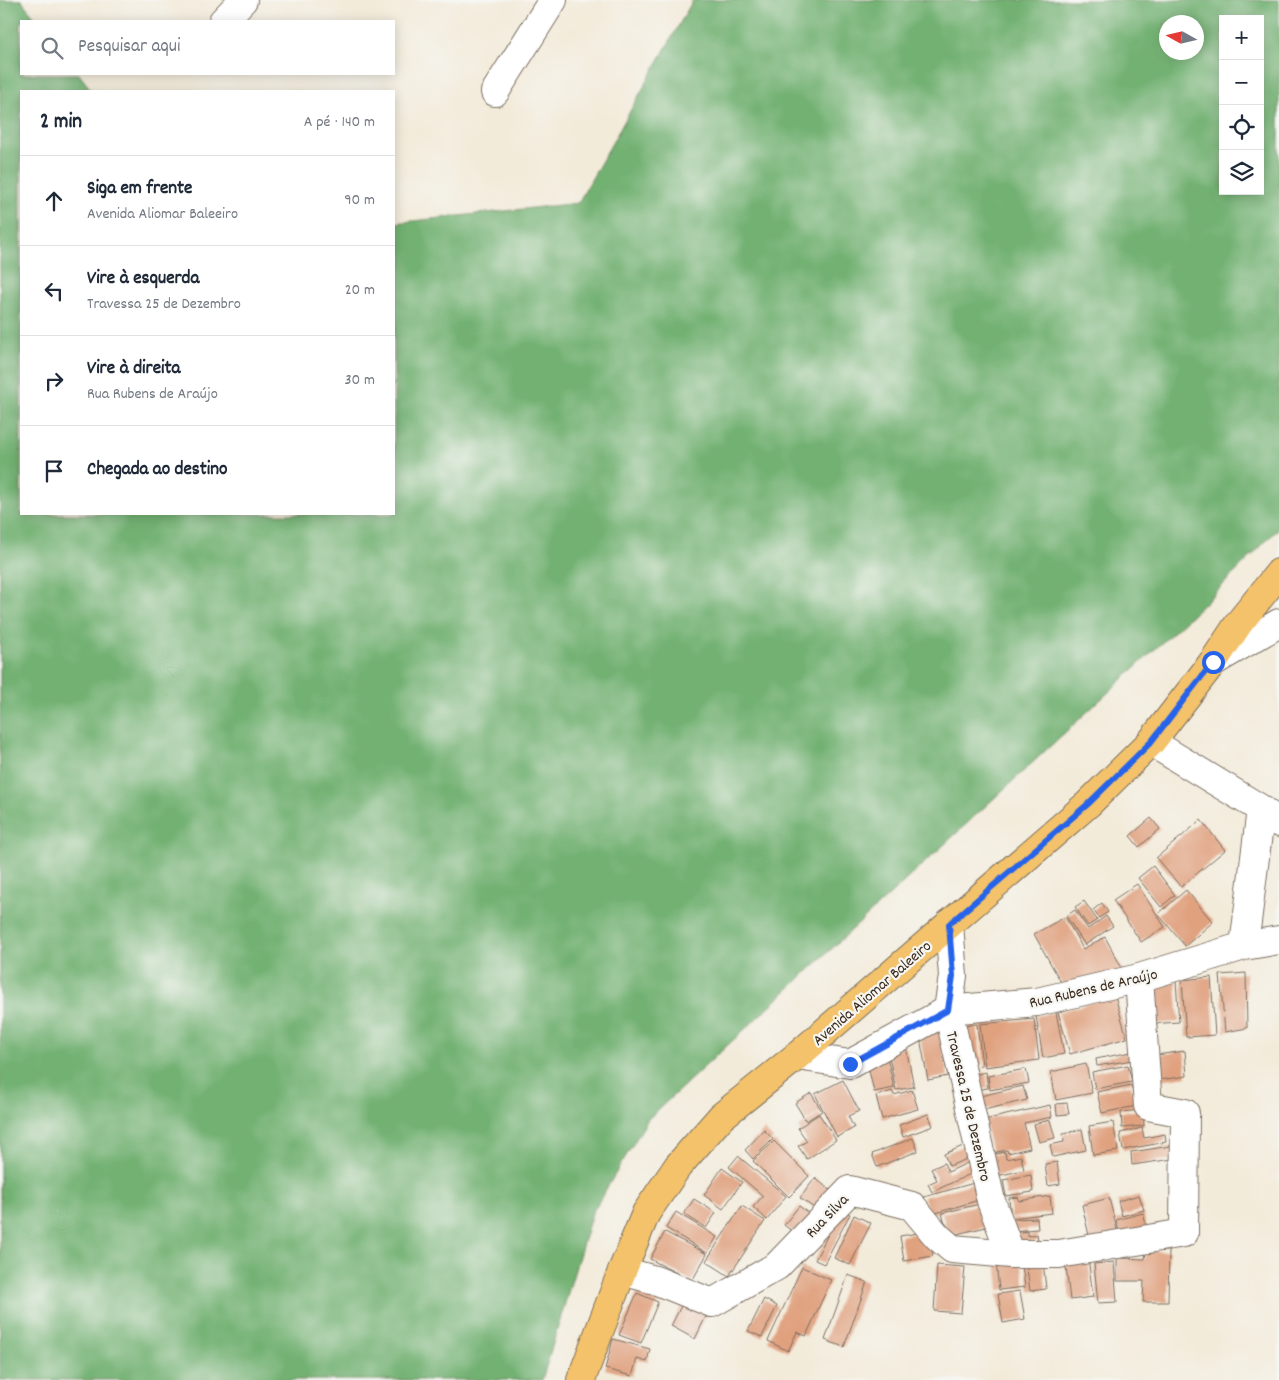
<!DOCTYPE html>
<html lang="pt">
<head>
<meta charset="utf-8">
<style>
  :root { --surface:#fff; --page:#f2f2f3; --text:#1f2937; --muted:#747a83; --line:#e0e1e3 }
  body { margin:0; font-family:Dekko,sans-serif; background:var(--page); color:var(--text) }
  .controls { position:absolute; right:15px; top:15px; display:grid; overflow:hidden; border-radius:0px; box-shadow:0 2px 12px #0003 }
  .controls button { width:45px; height:45px; display:grid; place-items:center; padding:0; border:0; border-bottom:1px solid var(--line); background:var(--surface); color:var(--text); font:25px sans-serif }
  .compass { position:absolute; left:1159px; top:15px; width:45px; height:45px; border-radius:50%; background:var(--surface); box-shadow:0 2px 12px #0003; rotate:278deg }
  .stop { position:absolute; width:15px; height:15px; margin:-11px; border:4px solid #2563eb; border-radius:50%; background:#fff }
  .stop.end { background:#2563eb; border-color:#fff; box-shadow:0 1px 5px #0008 }
  .list { margin:0; padding:0; list-style:none }
  h2 { display:flex; justify-content:space-between; align-items:center; height:65px; margin:0; padding:0 20px; font-size:21px }
  h2 small { font-size:16px; font-weight:400; color:var(--muted) }
  .list li { display:grid; grid-template-columns:32px 1fr auto; gap:15px; align-items:center; box-sizing:border-box; height:90px; padding:0 20px; border-top:1px solid var(--line) }
  .list b { display:block; font-size:19px; white-space:nowrap }
  .list p { margin:0; font-size:16px; white-space:nowrap; color:var(--muted) }
  .list em { font-size:16px; font-style:normal; color:var(--muted) }
  .icon { flex:none; width:28px; height:28px; fill:none; stroke:currentColor; stroke-width:2; stroke-linecap:round; stroke-linejoin:round }
  .map { position:relative; flex:none; width:1279px; height:1380px; overflow:hidden }
  .search { position:absolute; background:var(--surface); box-shadow:0 2px 12px #0003; left:20px; top:20px; width:375px; height:55px; display:flex; align-items:center; gap:12px; box-sizing:border-box; padding:0 18px; border-radius:0px; color:var(--muted); font-size:19px }
  .panel { position:absolute; background:var(--surface); box-shadow:0 2px 12px #0003; left:20px; top:90px; width:375px; height:425px; border-radius:0px }
  .map>svg:first-child { display:block }
  .forest { fill:#72b172; stroke:#566e48; fill-rule:evenodd }
  .building { fill:#e0a17f }
  .lines { fill:none; stroke-linecap:round; stroke-linejoin:round }
  .minor-casing { stroke:#7b6e60; stroke-width:30 }
  .major-casing { stroke:#7b6e60; stroke-width:30 }
  .minor { stroke:#fff; stroke-width:28 }
  .major { stroke:#f3c26a; stroke-width:28 }
  .route { stroke:#2563eb; stroke-width:6 }
  .labels { text-anchor:middle; stroke-width:4.5; stroke-linejoin:round; paint-order:stroke }
  .street-label { font-size:16px; fill:#3b2a1e; stroke:#f6f6f2 }
</style>
</head>
<body>
<div class="map">
<svg width="1279" height="1380" viewBox="0 0 1279 1380">
  <rect width="100%" height="100%" fill="#f6f6f2"/>
  <filter id="ink" filterUnits="userSpaceOnUse"><feTurbulence type="fractalNoise" baseFrequency=".02" numOctaves="2"/><feDisplacementMap in="SourceGraphic" scale="10" xChannelSelector="R" yChannelSelector="G"/><feConvolveMatrix kernelMatrix="1 2 1 2 8 2 1 2 1" color-interpolation-filters="sRGB"/></filter>
  <filter id="wash" filterUnits="userSpaceOnUse"><feTurbulence type="fractalNoise" baseFrequency=".0096" numOctaves="4" result="noise"/><feDisplacementMap in="SourceGraphic" scale="20" xChannelSelector="R" yChannelSelector="G"/><feGaussianBlur stdDeviation="1.12" result="paint"/><feColorMatrix in="noise" values="0 0 0 0 0 0 0 0 0 0 0 0 0 0 0 0 0 1.4 0 .05"/><feComposite in="paint" operator="in"/></filter>
  <g filter="url(#wash)">
    <rect width="100%" height="100%" fill="#f3ebda"/>
    <path class="forest" d="M0,0H21L38,21H21V74H79L92,91H21V514H394V223L578,203L693,0H1279V528L1207,601L648,1119L592,1213L542,1380H0ZM1223,19H1260V191H1223ZM1166,22H1196V52H1166Z"/>
    <g id="blocks">
      <path class="building" d="M1151,818L1160,829L1139,847L1130,836Z
        M1201,820L1225,850L1181,887L1156,858Z
        M1153,866L1175,895L1161,907L1138,878Z
        M1137,884L1165,927L1141,942L1113,900Z
        M1186,890L1213,922L1185,946L1158,914Z
        M1084,901L1097,920L1088,926L1075,907Z
        M1102,903L1108,912L1099,918L1093,910Z
        M1075,910L1088,929L1106,916L1113,926L1085,945L1066,916Z
        M1065,917L1083,949L1105,937L1123,970L1066,991L1034,934Z
        M1246,973L1247,1028L1225,1032L1220,975Z
        M1211,977L1215,1035L1186,1037L1182,980Z
        M1176,981L1179,1022L1150,1024L1147,984Z
        M1115,996L1127,1038L1070,1054L1058,1012Z
        M1056,1012L1064,1054L1043,1058L1036,1016Z
        M1034,1019L1039,1060L985,1067L980,1024Z
        M977,1024L982,1065L967,1067L962,1025Z
        M939,1029L948,1076L928,1080L919,1033Z
        M906,1047L914,1087L896,1090L888,1051Z
        M1136,1051L1138,1059L1097,1066L1096,1059Z
        M1185,1051L1187,1076L1159,1080L1156,1055Z
        M886,1052L894,1088L874,1092L866,1057Z
        M1086,1064L1092,1093L1056,1100L1051,1072Z
        M1128,1065L1132,1082L1095,1089L1092,1072Z
        M976,1068L977,1074L986,1072L988,1088L970,1091L967,1070Z
        M1026,1069L1029,1083L990,1090L988,1076Z
        M843,1080L859,1111L848,1116L854,1128L837,1137L815,1094Z
        M1131,1085L1136,1106L1102,1113L1097,1092Z
        M1023,1086L1027,1100L979,1111L976,1097Z
        M912,1090L918,1109L882,1119L876,1096L892,1091L894,1095Z
        M811,1093L822,1111L806,1121L795,1103Z
        M1067,1103L1069,1114L1057,1115L1056,1104Z
        M1050,1105L1052,1117L1024,1123L1030,1148L1008,1153L1007,1150L992,1153L984,1120Z
        M1143,1110L1144,1126L1122,1128L1121,1112Z
        M819,1114L836,1140L807,1159L798,1146L807,1141L798,1128Z
        M928,1114L933,1126L903,1137L899,1125Z
        M1050,1120L1055,1138L1039,1142L1034,1124Z
        M1113,1122L1118,1151L1093,1155L1089,1126Z
        M1142,1128L1144,1138L1165,1134L1166,1142L1123,1150L1120,1133Z
        M1082,1129L1086,1150L1053,1157L1050,1145L1064,1142L1063,1134Z
        M764,1130L773,1139L753,1159L745,1150Z
        M913,1138L918,1151L877,1167L872,1154Z
        M774,1141L809,1176L789,1197L753,1161Z
        M975,1141L980,1154L949,1166L944,1154Z
        M1171,1146L1173,1159L1132,1165L1131,1152Z
        M1005,1152L1006,1159L1021,1156L1024,1170L992,1177L987,1156Z
        M738,1156L786,1196L767,1220L753,1207L763,1196L729,1167Z
        M974,1160L979,1170L932,1192L928,1184L937,1180L931,1169L944,1163L948,1172Z
        M1057,1162L1060,1184L1048,1186L1045,1164Z
        M722,1168L742,1182L723,1209L704,1195Z
        M1031,1175L1033,1192L1006,1196L1003,1180Z
        M815,1178L835,1194L821,1213L800,1198Z
        M974,1183L979,1200L929,1215L924,1197Z
        M1139,1195L1144,1210L1122,1216L1118,1201Z
        M1050,1196L1052,1213L1011,1218L1009,1198L1018,1197L1019,1201Z
        M1109,1198L1118,1234L1090,1240L1082,1205Z
        M694,1199L716,1213L706,1228L684,1214Z
        M980,1204L986,1227L948,1236L942,1213Z
        M742,1206L765,1221L729,1276L706,1261Z
        M799,1206L812,1216L797,1235L784,1225Z
        M841,1209L850,1214L824,1264L815,1260Z
        M676,1212L717,1237L707,1253L666,1228Z
        M1143,1213L1148,1232L1121,1239L1116,1220Z
        M854,1215L871,1223L850,1265L834,1258Z
        M1037,1218L1038,1229L1012,1231V1219Z
        M927,1226L933,1256L904,1261L900,1236L918,1233Z
        M1027,1231L1028,1236L1037,1234L1038,1241L1013,1245L1011,1234Z
        M665,1232L707,1254L692,1281L650,1259Z
        M1146,1251H1169L1168,1302H1143L1144,1281H1117V1258L1145,1259Z
        M1088,1256L1093,1297L1070,1300L1065,1259Z
        M1021,1259L1025,1287L999,1290L996,1262Z
        M1043,1260L1046,1289L1030,1291L1026,1261Z
        M1114,1262L1117,1302L1098,1303L1094,1264Z
        M937,1265L965,1267L961,1313L934,1311Z
        M802,1267L831,1280L806,1336L797,1332L788,1351L768,1341Z
        M848,1275L867,1282L844,1347L825,1340Z
        M1020,1291L1025,1319L1003,1323L998,1294Z
        M637,1293L658,1302L641,1343L619,1335Z
        M686,1296L710,1308L695,1339L671,1326Z
        M764,1299L777,1306L762,1337L748,1331Z
        M613,1339L650,1349L647,1362L637,1359L632,1376L605,1369Z"/>
    </g>
  </g>
  <g filter="url(#ink)">
    <use href="#blocks" fill-opacity="0" stroke="#7b6e60" stroke-width="1"/>
    <g class="lines">
      <g class="minor-casing">
        <path id="minor" d="M223,21L243,0
          M495,92L553,0
          M1213,662L1279,623
          M1151,742L1261,809L1279,823
          M949,924L953,976L948,1010L991,1201L1011,1254
          M1244,946L1261,809
          M797,1056L850,1064L948,1010L1037,1002L1139,978L1244,946L1279,940
          M622,1271L655,1280L712,1303L777,1266L850,1190L912,1206L937,1236L952,1249L1011,1254H1059L1184,1233L1185,1113L1148,1106L1139,978"/>
      </g>
      <g class="major-casing">
        <path id="major" d="M581,1380L622,1271L646,1213L678,1166L721,1117L797,1056L1088,804L1151,742L1213,662L1239,623L1279,573"/>
      </g>
      <use href="#minor" class="minor"/>
      <use href="#major" class="major"/>
    </g>
  </g>
  <g class="lines" filter="url(#ink)">
    <path class="route" d="M850,1064L948,1010L953,976L949,924L1088,804L1151,742L1213,662"/>
  </g>
  <g class="labels">
    <g class="street-label">
      <text transform="translate(1093 987) rotate(-13)" y="6">Rua Rubens de Araújo</text>
      <text transform="translate(871 992) rotate(-41)" y="6">Avenida Aliomar Baleeiro</text>
      <text transform="translate(970 1106) rotate(77)" y="6">Travessa 25 de Dezembro</text>
      <text transform="translate(826 1215) rotate(-46)" y="6">Rua Silva</text>
    </g>
  </g>
</svg>
<div class="controls">
<button>+</button>
<button>−</button>
<button><svg class="icon" aria-label="locate" viewBox="0 0 24 24"><circle cx="12" cy="12" r="6"/><path d="M12 2v4M12 18v4M2 12h4M18 12h4"/></svg></button>
<button><svg class="icon" aria-label="layers" viewBox="0 0 24 24"><path d="M12 4l9 5-9 5-9-5zM3 14l9 5 9-5"/></svg></button>
</div>
<svg class="compass" viewBox="-18 -18 36 36"><path d="M0-13l5 13h-10z" fill="#e53935"/><path d="M0 13l5-13h-10z" fill="#747a83"/></svg>
<div class="stop" style="left:1213px;top:662px"></div>
<div class="stop end" style="left:850px;top:1064px"></div>
<div class="search"><svg class="icon" aria-label="search" viewBox="0 0 24 24"><circle cx="10" cy="10" r="6"/><path d="M15 15l6 6"/></svg>Pesquisar aqui</div>
<section class="panel">
<h2>2 min<small>A pé · 140 m</small></h2>
<ul class="list">
<li><svg class="icon" aria-label="ahead" viewBox="0 0 24 24"><path d="M12 20V5M6 11l6-6 6 6"/></svg><div><b>Siga em frente</b><p>Avenida Aliomar Baleeiro</p></div><em>90 m</em></li>
<li><svg class="icon" aria-label="left" viewBox="0 0 24 24"><path d="M17 20v-9H6M10 6l-5 5 5 5"/></svg><div><b>Vire à esquerda</b><p>Travessa 25 de Dezembro</p></div><em>20 m</em></li>
<li><svg class="icon" aria-label="right" viewBox="0 0 24 24"><path d="M7 20v-9h11M14 6l5 5-5 5"/></svg><div><b>Vire à direita</b><p>Rua Rubens de Araújo</p></div><em>30 m</em></li>
<li><svg class="icon" aria-label="arrive" viewBox="0 0 24 24"><path d="M6 21V4h12l-3 4 3 4H6"/></svg><div><b>Chegada ao destino</b></div></li>
</ul>
</section>
</div>
</body>
</html>
